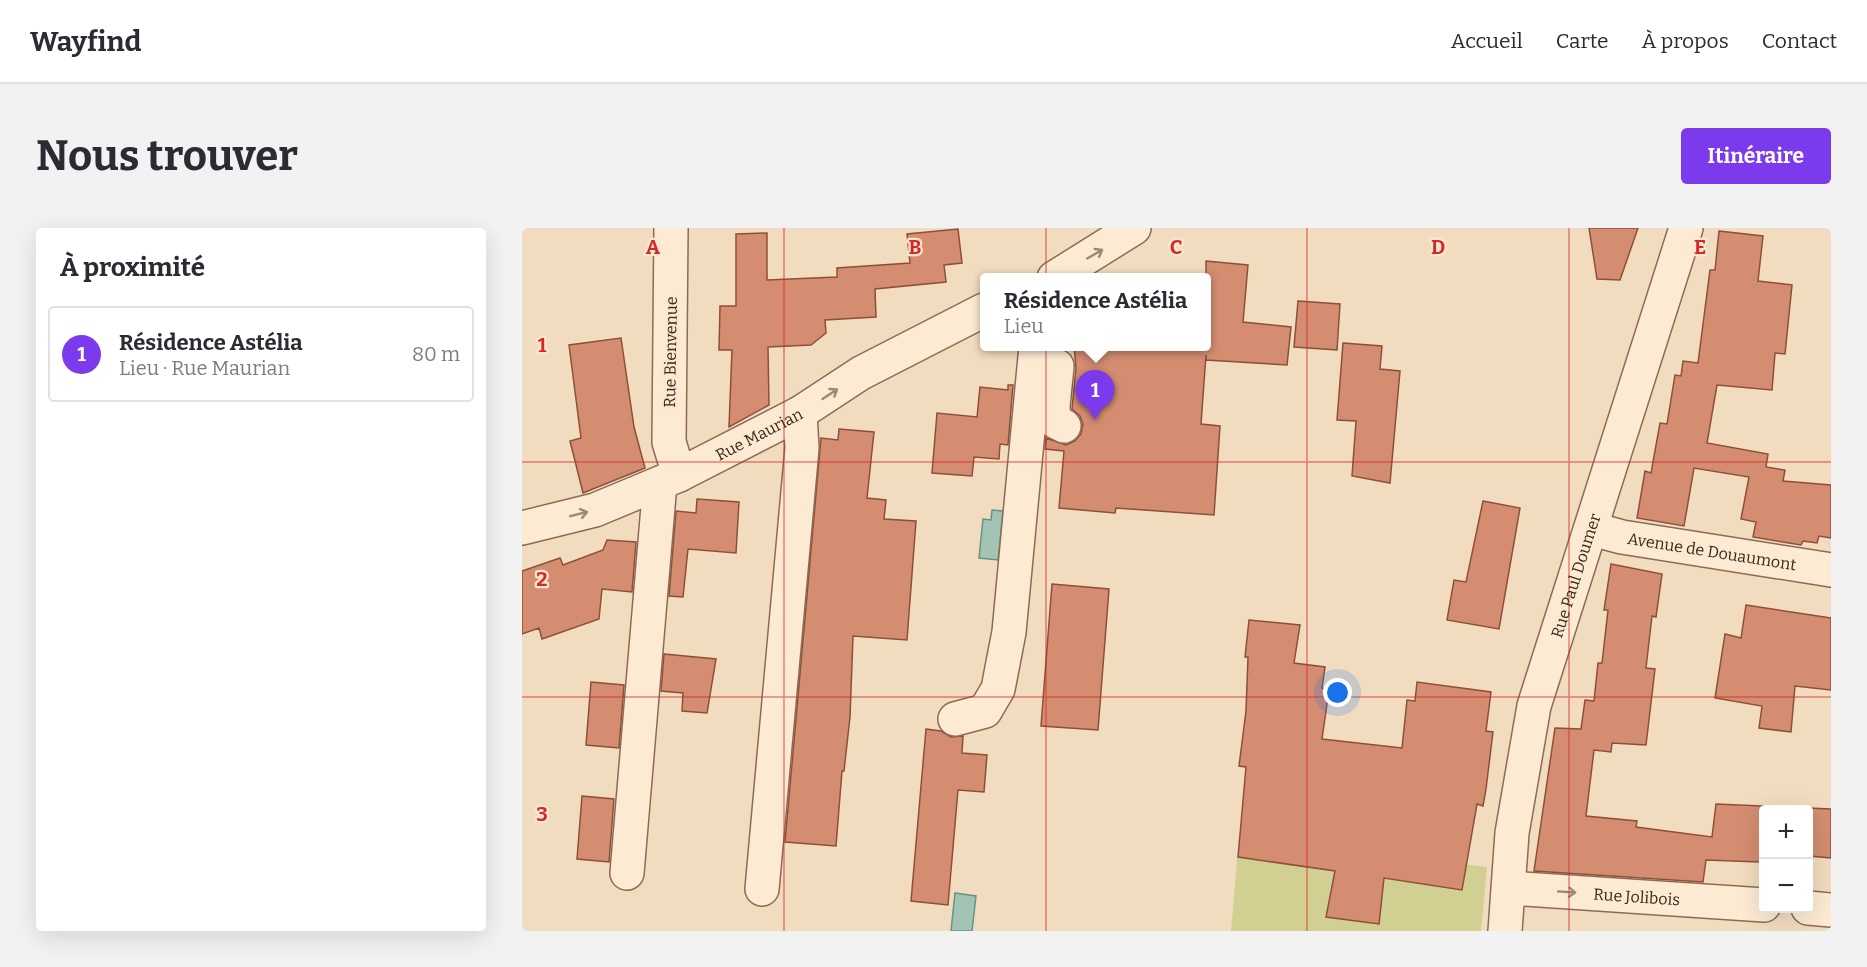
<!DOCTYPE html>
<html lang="fr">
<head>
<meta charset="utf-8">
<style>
  :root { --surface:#fff; --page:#f2f2f3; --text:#2b2b33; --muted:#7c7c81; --line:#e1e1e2; --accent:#7c3aed }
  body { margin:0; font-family:Bitter,serif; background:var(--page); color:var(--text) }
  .controls { position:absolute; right:18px; bottom:18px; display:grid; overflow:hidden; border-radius:6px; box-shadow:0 6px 24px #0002 }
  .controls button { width:54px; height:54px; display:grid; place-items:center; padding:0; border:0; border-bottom:2px solid var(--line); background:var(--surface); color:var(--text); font:30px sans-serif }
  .you { position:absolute; left:816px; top:465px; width:21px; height:21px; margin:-15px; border:4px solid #fff; border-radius:50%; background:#1a73e8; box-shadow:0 0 0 9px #1a73e833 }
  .badge { display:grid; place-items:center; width:39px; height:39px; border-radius:50%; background:var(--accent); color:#fff; font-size:20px; font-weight:700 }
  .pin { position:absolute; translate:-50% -50px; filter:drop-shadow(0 2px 3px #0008) }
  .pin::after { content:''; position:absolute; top:32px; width:21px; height:18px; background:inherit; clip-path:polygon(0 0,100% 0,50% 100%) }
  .popup { position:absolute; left:458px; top:45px; width:231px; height:78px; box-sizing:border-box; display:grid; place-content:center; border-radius:6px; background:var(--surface); filter:drop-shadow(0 2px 4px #0005); font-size:20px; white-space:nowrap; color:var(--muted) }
  .popup b { font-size:22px; color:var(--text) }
  .popup::after { content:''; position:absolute; left:50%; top:100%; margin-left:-12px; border:12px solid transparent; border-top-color:var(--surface) }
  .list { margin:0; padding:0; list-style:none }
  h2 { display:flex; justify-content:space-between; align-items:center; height:78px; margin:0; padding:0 24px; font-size:26px }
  h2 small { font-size:20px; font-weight:400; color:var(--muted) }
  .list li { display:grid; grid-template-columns:39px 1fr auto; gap:18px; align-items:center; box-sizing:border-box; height:96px; margin:0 12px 12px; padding:0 12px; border:2px solid var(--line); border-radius:6px }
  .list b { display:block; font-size:22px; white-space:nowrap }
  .list p { margin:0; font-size:20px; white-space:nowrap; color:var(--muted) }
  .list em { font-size:20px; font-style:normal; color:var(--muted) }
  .map { position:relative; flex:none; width:1309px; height:703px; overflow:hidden; border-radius:6px }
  header { display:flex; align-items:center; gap:36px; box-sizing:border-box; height:84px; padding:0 30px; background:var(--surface); border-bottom:2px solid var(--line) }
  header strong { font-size:28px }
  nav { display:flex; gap:33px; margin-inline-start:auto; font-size:21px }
  .intro { display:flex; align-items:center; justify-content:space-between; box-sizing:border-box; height:144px; padding:0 36px }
  h1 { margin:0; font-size:42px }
  .button { padding:15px 27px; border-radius:6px; background:var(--accent); color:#fff; font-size:21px; font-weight:700 }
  main { display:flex; gap:36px; padding:0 36px }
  aside { flex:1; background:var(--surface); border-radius:6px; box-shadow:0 6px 24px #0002 }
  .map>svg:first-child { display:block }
  .green { fill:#d1d092 }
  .water { fill:#a3c3b5; stroke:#699282; stroke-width:1.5 }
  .building { fill:#d48d71; stroke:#8e4f39; stroke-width:1.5 }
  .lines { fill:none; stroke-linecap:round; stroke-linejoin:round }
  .minor-casing { stroke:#8c6b55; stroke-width:36 }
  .minor { stroke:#fcead3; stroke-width:33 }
  .oneway { stroke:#9b8877 }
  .grid { fill:none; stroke:#d62828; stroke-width:1.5; stroke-opacity:0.55 }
  .labels { text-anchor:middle; stroke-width:4.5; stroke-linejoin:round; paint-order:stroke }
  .street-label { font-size:16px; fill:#3a261b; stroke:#f9e7cf }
  .grid-label { font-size:20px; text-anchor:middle; font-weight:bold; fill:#d62828; stroke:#f9e7cf; stroke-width:4.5; stroke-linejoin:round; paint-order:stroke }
</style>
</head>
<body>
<header>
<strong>Wayfind</strong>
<nav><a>Accueil</a><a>Carte</a><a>À propos</a><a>Contact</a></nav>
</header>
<div class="intro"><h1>Nous trouver</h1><a class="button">Itinéraire</a></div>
<main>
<aside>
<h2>À proximité<small></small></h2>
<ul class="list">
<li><span class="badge">1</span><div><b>Résidence Astélia</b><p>Lieu · Rue Maurian</p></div><em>80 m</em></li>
</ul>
</aside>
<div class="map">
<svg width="1309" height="703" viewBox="0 0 1309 703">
  <rect width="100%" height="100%" fill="#f2dcbf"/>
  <path class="green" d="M717,608L965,639L959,703H709Z"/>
  <path class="water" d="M470,282L481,283L476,332L457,330L461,291L469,292Z
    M433,665L454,668L450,703H429Z"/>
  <path class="building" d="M1067,0H1116L1098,52L1075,51Z
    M436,1L440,35L422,37L424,54L353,61L354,89L303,92L304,105L289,117L246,119L247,177L207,199L210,122H197L198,78H214V6L245,5V52L315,49V40L388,35L385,6Z
    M1197,3L1241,8L1236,53L1270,57L1263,126L1253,125L1250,162L1195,157L1185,215L1246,226L1244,239L1263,242L1261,253L1309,257V310L1297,308L1295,315L1281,313L1279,317L1231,309L1234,294L1219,291L1227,249L1172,240L1162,298L1115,290L1123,243L1129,245L1138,195L1145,196L1153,147L1159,148L1161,133L1176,135L1188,42H1193Z
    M684,33L726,37L721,94L769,99L765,137L684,132V127L679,196L698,198L692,287L594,280L593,285L537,280L542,223L523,221L524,210L544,217L553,213L559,206L561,196L558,188L550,181L554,140L552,118H684Z
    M776,73L818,76L815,122L772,119Z
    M99,110L112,199L123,240L61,265L48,213L59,210L47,117Z
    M821,115L860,118L858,141L878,143L868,255L830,248L834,193L815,192Z
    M486,157H491L486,217L478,216L477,231L452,229L450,248L410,245L415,185L455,189L458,159L486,162Z
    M317,201L352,204L345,270L364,272L362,291L394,293L385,412L331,408L328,489L322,543H320L314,618L263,614L299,210L316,212Z
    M175,271L217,274L214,325L166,321L161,369L147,368L154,283L174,285Z
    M961,273L998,280L977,401L925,392L932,352L944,354Z
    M85,312L114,314L110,364L80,361L77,391L20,411L17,400L0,406V343L38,330L41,337L81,322Z
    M1089,336L1140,346L1134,389L1130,388L1124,440L1133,441L1124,517L1090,515L1089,524L1072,522L1064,588L1115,593L1114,599L1190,609L1194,576L1309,581V630L1287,628V582H1242V625H1239L1238,634L1184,632L1181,654L1012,643L1033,500L1059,501L1063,472L1072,473L1076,435H1080L1086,382H1082Z
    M530,356L587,361L576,502L519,498Z
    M1224,377L1309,390V462L1273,458L1269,504L1237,500L1240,478L1193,470L1203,406L1219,410Z
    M727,392L778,397L772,435L803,439L800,460L807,462L800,511L880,520L885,472L893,473L895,454L969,464L964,503L971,504L964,561L961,578L955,576L940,662L862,650L857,696L804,689L813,643L716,629L724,539L717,538L724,483L726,429H723Z
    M142,426L194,431L185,485L160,483L161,465L139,463Z
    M69,454L102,457L97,520L64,517Z
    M404,501L419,503L429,509L441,508L440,525L465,527L462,564L436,562L426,677L389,673Z
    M60,568L92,571L87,634L55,631Z"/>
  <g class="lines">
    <g class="minor-casing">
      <g id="minor">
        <path d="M149,0L147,214L157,247"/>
        <path d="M532,50L612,0"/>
        <path d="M535,138L531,178L532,193L542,198"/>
        <path id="s1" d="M0,300L73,282L157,247L278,185L339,145L462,82"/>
        <path id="s2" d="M1070,301L1100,309L1309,342"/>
        <path d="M433,491L463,483L476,461L487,404L514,118"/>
        <path d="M105,645L138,255"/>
        <path id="s3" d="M987,660L1242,677"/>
        <path d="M240,661L280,220L278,185"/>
        <path d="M1286,680L1309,682"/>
        <path id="s4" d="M983,703L990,605L1012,478L1164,0"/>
      </g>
    </g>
    <use href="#minor" class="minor"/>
  </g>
  <defs><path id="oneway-shaft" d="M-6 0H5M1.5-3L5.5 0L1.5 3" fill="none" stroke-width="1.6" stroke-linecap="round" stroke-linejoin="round" transform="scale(1.5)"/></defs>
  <g class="oneway">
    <use href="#oneway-shaft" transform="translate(573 26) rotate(-30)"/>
    <use href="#oneway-shaft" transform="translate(308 166) rotate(-33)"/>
    <use href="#oneway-shaft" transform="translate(57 286) rotate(-14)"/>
    <use href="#oneway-shaft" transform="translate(1045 664) rotate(4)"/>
  </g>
  <path class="grid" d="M262,0V703M524,0V703M785,0V703M1047,0V703M0,234H1309M0,469H1309"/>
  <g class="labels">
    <g class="street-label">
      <text transform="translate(148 124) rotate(-89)" y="6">Rue Bienvenue</text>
      <text dy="6" stroke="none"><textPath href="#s1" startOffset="256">Rue Maurian</textPath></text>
      <text dy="6" stroke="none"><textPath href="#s2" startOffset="122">Avenue de Douaumont</textPath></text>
      <text dy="6" stroke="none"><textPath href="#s4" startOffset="364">Rue Paul Doumer</textPath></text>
      <text dy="6" stroke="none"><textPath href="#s3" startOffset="128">Rue Jolibois</textPath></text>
    </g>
  </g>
  <g class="grid-label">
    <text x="131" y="26">A</text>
    <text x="393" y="26">B</text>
    <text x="654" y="26">C</text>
    <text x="916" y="26">D</text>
    <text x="1178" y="26">E</text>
    <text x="20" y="124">1</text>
    <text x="20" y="358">2</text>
    <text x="20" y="593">3</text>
  </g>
</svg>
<div class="controls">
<button>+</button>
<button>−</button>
</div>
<div class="you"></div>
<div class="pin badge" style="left:573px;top:192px">1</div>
<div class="popup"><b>Résidence Astélia</b>Lieu</div>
</div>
</main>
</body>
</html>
